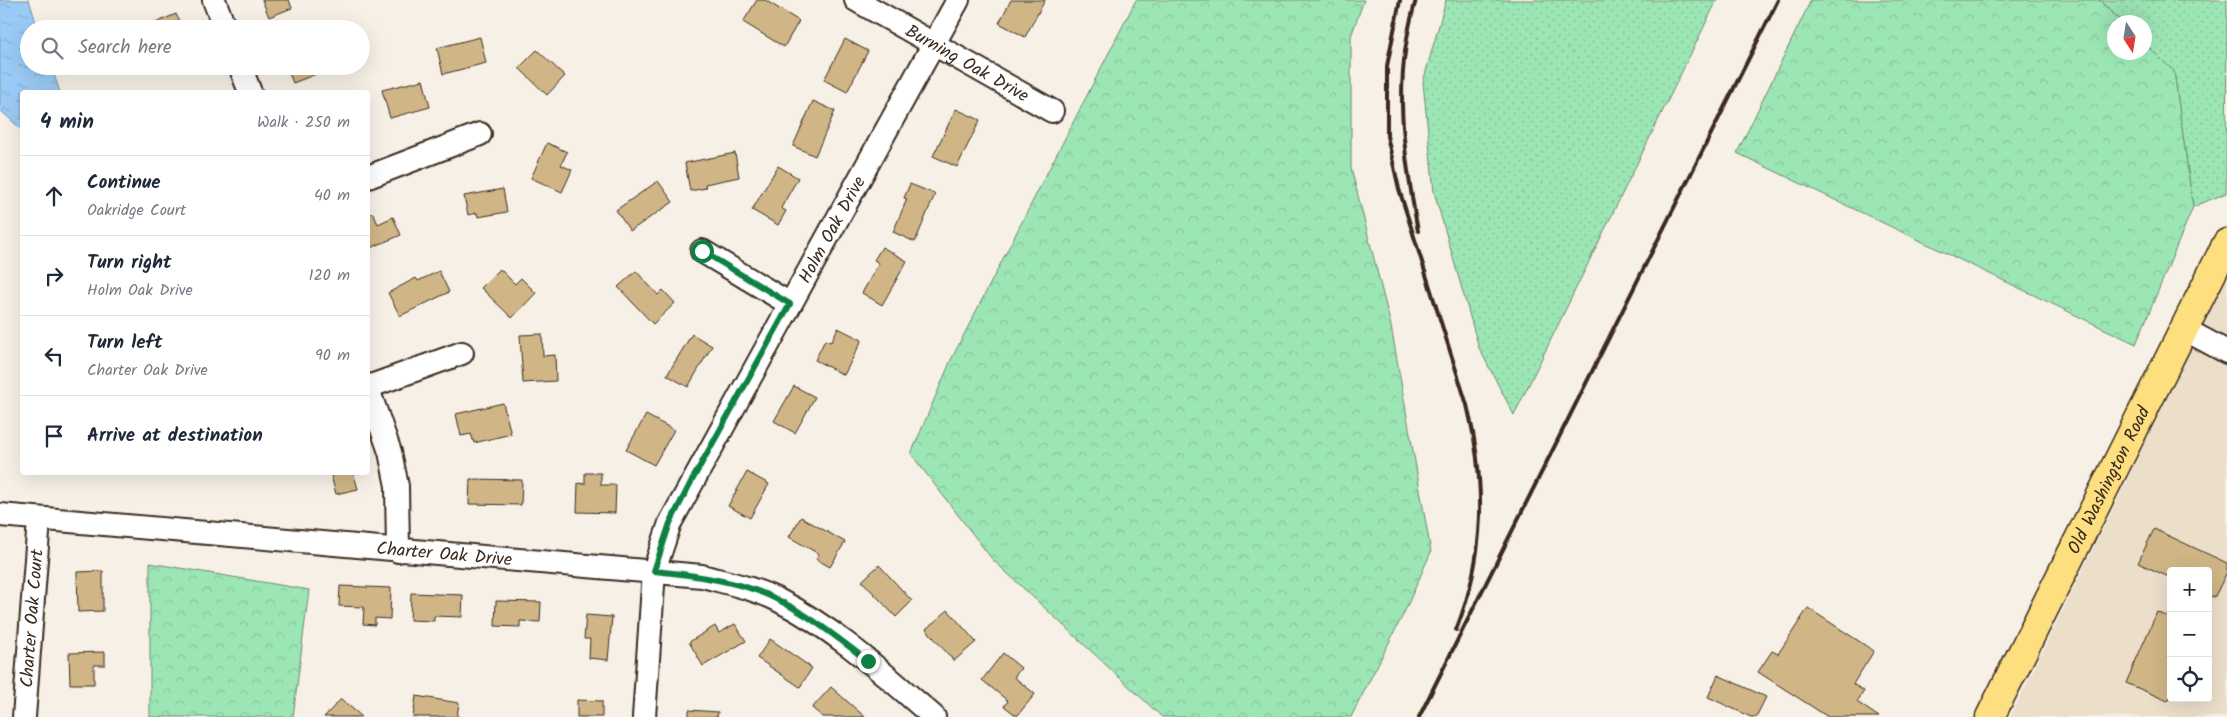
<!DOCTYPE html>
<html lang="en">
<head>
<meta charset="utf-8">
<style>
  :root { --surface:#fff; --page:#f2f2f3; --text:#1f2937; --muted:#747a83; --line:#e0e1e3 }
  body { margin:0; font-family:Kalam,sans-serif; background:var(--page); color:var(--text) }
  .controls { position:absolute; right:15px; bottom:15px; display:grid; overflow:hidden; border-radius:5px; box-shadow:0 5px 20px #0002 }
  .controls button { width:45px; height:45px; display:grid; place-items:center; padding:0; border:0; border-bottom:1px solid var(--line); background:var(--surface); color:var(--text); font:25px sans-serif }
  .compass { position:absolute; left:2107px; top:15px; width:45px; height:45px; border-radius:50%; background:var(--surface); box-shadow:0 5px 20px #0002; rotate:168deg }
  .stop { position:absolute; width:15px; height:15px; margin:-11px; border:4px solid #0b8043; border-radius:50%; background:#fff }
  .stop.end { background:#0b8043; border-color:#fff; box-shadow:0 1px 5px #0008 }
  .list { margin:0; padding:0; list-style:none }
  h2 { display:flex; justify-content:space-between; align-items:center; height:65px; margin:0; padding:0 20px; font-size:21px }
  h2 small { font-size:16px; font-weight:400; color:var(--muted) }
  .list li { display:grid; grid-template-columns:32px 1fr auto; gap:15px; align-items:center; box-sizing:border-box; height:80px; padding:0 20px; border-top:1px solid var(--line) }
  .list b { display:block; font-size:19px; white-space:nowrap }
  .list p { margin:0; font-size:16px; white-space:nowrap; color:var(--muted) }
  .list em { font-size:16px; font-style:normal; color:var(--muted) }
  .icon { flex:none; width:28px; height:28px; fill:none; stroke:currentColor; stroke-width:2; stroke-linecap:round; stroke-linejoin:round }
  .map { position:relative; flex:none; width:2227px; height:717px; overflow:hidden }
  .search { position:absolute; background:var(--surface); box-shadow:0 5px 20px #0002; left:20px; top:20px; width:350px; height:55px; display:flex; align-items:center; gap:12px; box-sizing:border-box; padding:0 18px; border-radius:28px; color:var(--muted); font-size:19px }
  .panel { position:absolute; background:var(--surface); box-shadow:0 5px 20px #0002; left:20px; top:90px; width:350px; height:385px; border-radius:5px }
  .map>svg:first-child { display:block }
  .built { fill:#ebdfca; fill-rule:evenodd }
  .grass { fill:url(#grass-dots); stroke:#6c886a }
  .forest { fill:url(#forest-crowns); stroke:#6c886a }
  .water { fill:url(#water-ripples); stroke:#748ba0 }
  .building { fill:#d0b686; stroke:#3b2a1e }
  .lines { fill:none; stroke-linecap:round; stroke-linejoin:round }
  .minor-casing { stroke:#3b2a1e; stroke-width:26 }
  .major-casing { stroke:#3b2a1e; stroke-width:31 }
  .minor { stroke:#fff; stroke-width:22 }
  .major { stroke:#fddf80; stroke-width:28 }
  .rail { stroke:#3b2a1e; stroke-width:4 }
  .route { stroke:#0b8043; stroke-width:6 }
  .labels { text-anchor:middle; stroke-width:5; stroke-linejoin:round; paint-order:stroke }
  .street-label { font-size:18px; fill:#3b2a1e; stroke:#fff }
</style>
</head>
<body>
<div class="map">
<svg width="2227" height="717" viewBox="0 0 2227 717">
  <defs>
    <pattern id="grass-dots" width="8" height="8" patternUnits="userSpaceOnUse" patternTransform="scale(1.25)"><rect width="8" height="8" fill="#9ce6b5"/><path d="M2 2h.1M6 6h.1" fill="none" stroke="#87c59b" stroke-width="1.8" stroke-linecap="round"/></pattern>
    <pattern id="forest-crowns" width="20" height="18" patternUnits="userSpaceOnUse" patternTransform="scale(1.25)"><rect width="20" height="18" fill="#9ce6b5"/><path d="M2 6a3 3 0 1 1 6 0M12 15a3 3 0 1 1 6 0" fill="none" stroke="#87c59b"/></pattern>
    <pattern id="water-ripples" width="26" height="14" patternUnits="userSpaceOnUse" patternTransform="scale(1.25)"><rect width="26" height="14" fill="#9acbf6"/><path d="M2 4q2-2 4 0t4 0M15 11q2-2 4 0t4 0" fill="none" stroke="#86aed2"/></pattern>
  </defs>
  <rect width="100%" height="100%" fill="#f6f0e7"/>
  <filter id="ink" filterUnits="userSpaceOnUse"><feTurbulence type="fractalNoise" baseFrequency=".02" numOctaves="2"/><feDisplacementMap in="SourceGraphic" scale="10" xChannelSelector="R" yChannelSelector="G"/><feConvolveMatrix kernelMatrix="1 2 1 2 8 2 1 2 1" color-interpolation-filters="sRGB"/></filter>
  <g filter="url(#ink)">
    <path class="built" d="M2227,277V717H2010ZM2171,571H2208V698H2171Z"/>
    <path class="grass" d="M1446,0H1717L1514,415L1479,348L1434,192L1423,82Z
      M2099,0H2227L2226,193L2193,207L2174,72L2145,44L2144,22H2122Z"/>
    <path class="forest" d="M1136,0H1364L1351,36V168L1391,326L1431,552L1404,613L1351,717H1162L992,559L911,454L951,360Z
      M1811,0H2099L2122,22H2114V52H2144L2145,44L2174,71L2193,207L2136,344L1737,153Z
      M150,563L309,590L293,717H150Z"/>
    <path class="water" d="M0,0H29L38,29H29V66H51L60,92H22V130L0,110Z"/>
    <path class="building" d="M262,0H289L292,8L269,17Z
      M757,0H765L799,21L784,47L743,22Z
      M1011,0H1045L1025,37L999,23Z
      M176,14L183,29H155L153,24Z
      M480,37L486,63L443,74L437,48Z
      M845,39L868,51L847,92L824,80Z
      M537,50L565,76L547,95L519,68Z
      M286,66H313L316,74L293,83Z
      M423,80L430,107L390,118L382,90Z
      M813,101L835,111L815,156L793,146Z
      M956,109L980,120L957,167L933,156Z
      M547,143L567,152L561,165L572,170L562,192L531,178Z
      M735,153L739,177L705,184L706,188L690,191L685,163Z
      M778,166L798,178L781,208L786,211L778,225L752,210Z
      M658,181L673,202L630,231L616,210Z
      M910,184L935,194L915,242L893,232L907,199L904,198Z
      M503,189L507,212L478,217L477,213L468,215L464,196Z
      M373,213L378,224L393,217L401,235L368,249V215Z
      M882,247L907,261L882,305L862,293L879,263L874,260Z
      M500,269L515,284L521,278L536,293L512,318L481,288Z
      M439,271L449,292L400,316L388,293L416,278L418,281Z
      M636,271L658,295L663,290L675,303L653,324L618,287Z
      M838,328L862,340L844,375L815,360L825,340L831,342Z
      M542,334L543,356L555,355L556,381L523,383L520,335Z
      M692,334L712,346L688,387L667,375Z
      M794,386L815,397L795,433L774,421Z
      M503,403L511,434L474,443L471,434L461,436L456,414Z
      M646,415L674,430L654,465L626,450Z
      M330,472H353L358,489L336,494Z
      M747,472L769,484L750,518L728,506Z
      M585,473H601V485H616L615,513L577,512L578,483L585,484Z
      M470,479L522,480L521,505L469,504Z
      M801,517L845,542L830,567L816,559L819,554L789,537Z
      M2154,529L2227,563V572L2214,598L2208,596V571H2171V578L2138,563Z
      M879,565L912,601L896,617L862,581Z
      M103,571V611L78,612L77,572Z
      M340,586L391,588L390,619L375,618V625L363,624L364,607L339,606Z
      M411,593L463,595L462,617L434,616V621L410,620Z
      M496,601L541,602L540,622L520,621V627L495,626Z
      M1808,608L1874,651L1853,684L1864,691L1857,702L1879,717H1828L1758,672L1772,651L1778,654Z
      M948,610L976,642L954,661L926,629Z
      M2157,612L2171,618V695L2168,701L2126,683Z
      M586,615L612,617L608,660L589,658L590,639H584Z
      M735,624L746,641L703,666L689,642L715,626L719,633Z
      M770,639L812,668L800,687L757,658Z
      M105,652V665H94V684H70L69,653Z
      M1003,653L1021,668L1014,677L1035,694L1017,716L1004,706L1008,701L982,680Z
      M1718,675L1766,697L1756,717H1751L1708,697Z
      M831,687L865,717H823L812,708Z
      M416,696L459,703L457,717H413Z
      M341,699L361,716L360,717H324Z
      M577,700L602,701V717H577Z
      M689,710L718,712L717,717H689Z"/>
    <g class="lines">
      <g class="minor-casing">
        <g id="minor">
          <path d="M214,0L225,29"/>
          <path id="s1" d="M856,0L1052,111"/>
          <path d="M240,66L250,92"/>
          <path d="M368,177L480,134"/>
          <path d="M702,251L790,304"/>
          <path d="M2184,329L2227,352"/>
          <path d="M368,387L462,353"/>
          <path d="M368,389L390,452L397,486L398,551"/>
          <path id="s2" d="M0,515L702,576C728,583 754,588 778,600C836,629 885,675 934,717"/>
          <path id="s3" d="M24,717L39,520"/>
          <path id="s4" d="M644,717L654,571L670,523L958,0"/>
        </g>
      </g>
      <g class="major-casing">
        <g id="major">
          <path id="s5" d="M1990,717L2227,243"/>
        </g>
      </g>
      <use href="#minor" class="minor"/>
      <use href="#major" class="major"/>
      <path class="rail" d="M1400,0L1387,66V136L1399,189L1467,405C1486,483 1486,554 1456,630
        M1416,0C1392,80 1403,151 1418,231
        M1419,717L1778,0"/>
    </g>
  </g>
  <g class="lines" filter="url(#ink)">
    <path class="route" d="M702,251L790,304L690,484L670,523L654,571C685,574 716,578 746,587C792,601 830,632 868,661"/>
  </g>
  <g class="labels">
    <g class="street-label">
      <text dy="6" stroke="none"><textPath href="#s1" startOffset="128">Burning Oak Drive</textPath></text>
      <text dy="6" stroke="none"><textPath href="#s4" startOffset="532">Holm Oak Drive</textPath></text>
      <text dy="6" stroke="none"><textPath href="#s5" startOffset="265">Old Washington Road</textPath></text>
      <text dy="6" stroke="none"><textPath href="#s2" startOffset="446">Charter Oak Drive</textPath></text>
      <text dy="6" stroke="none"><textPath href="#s3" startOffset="99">Charter Oak Court</textPath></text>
    </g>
  </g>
</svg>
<div class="controls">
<button>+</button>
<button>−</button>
<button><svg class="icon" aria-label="locate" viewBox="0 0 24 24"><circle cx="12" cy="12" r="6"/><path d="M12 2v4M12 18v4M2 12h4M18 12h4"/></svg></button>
</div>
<svg class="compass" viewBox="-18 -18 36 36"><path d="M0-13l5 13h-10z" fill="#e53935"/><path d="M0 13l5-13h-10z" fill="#747a83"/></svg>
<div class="stop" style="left:702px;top:251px"></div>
<div class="stop end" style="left:868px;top:661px"></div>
<div class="search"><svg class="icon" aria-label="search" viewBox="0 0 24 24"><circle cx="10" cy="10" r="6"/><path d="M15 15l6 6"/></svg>Search here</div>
<section class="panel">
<h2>4 min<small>Walk · 250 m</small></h2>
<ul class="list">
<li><svg class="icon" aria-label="ahead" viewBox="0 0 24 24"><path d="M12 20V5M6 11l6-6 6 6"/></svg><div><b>Continue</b><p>Oakridge Court</p></div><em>40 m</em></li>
<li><svg class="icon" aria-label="right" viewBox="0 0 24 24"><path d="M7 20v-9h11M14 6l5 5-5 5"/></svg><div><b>Turn right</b><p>Holm Oak Drive</p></div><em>120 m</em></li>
<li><svg class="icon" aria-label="left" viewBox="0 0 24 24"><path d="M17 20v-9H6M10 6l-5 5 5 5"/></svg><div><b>Turn left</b><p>Charter Oak Drive</p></div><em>90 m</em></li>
<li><svg class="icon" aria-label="arrive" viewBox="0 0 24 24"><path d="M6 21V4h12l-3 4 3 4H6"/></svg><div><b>Arrive at destination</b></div></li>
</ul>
</section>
</div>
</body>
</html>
